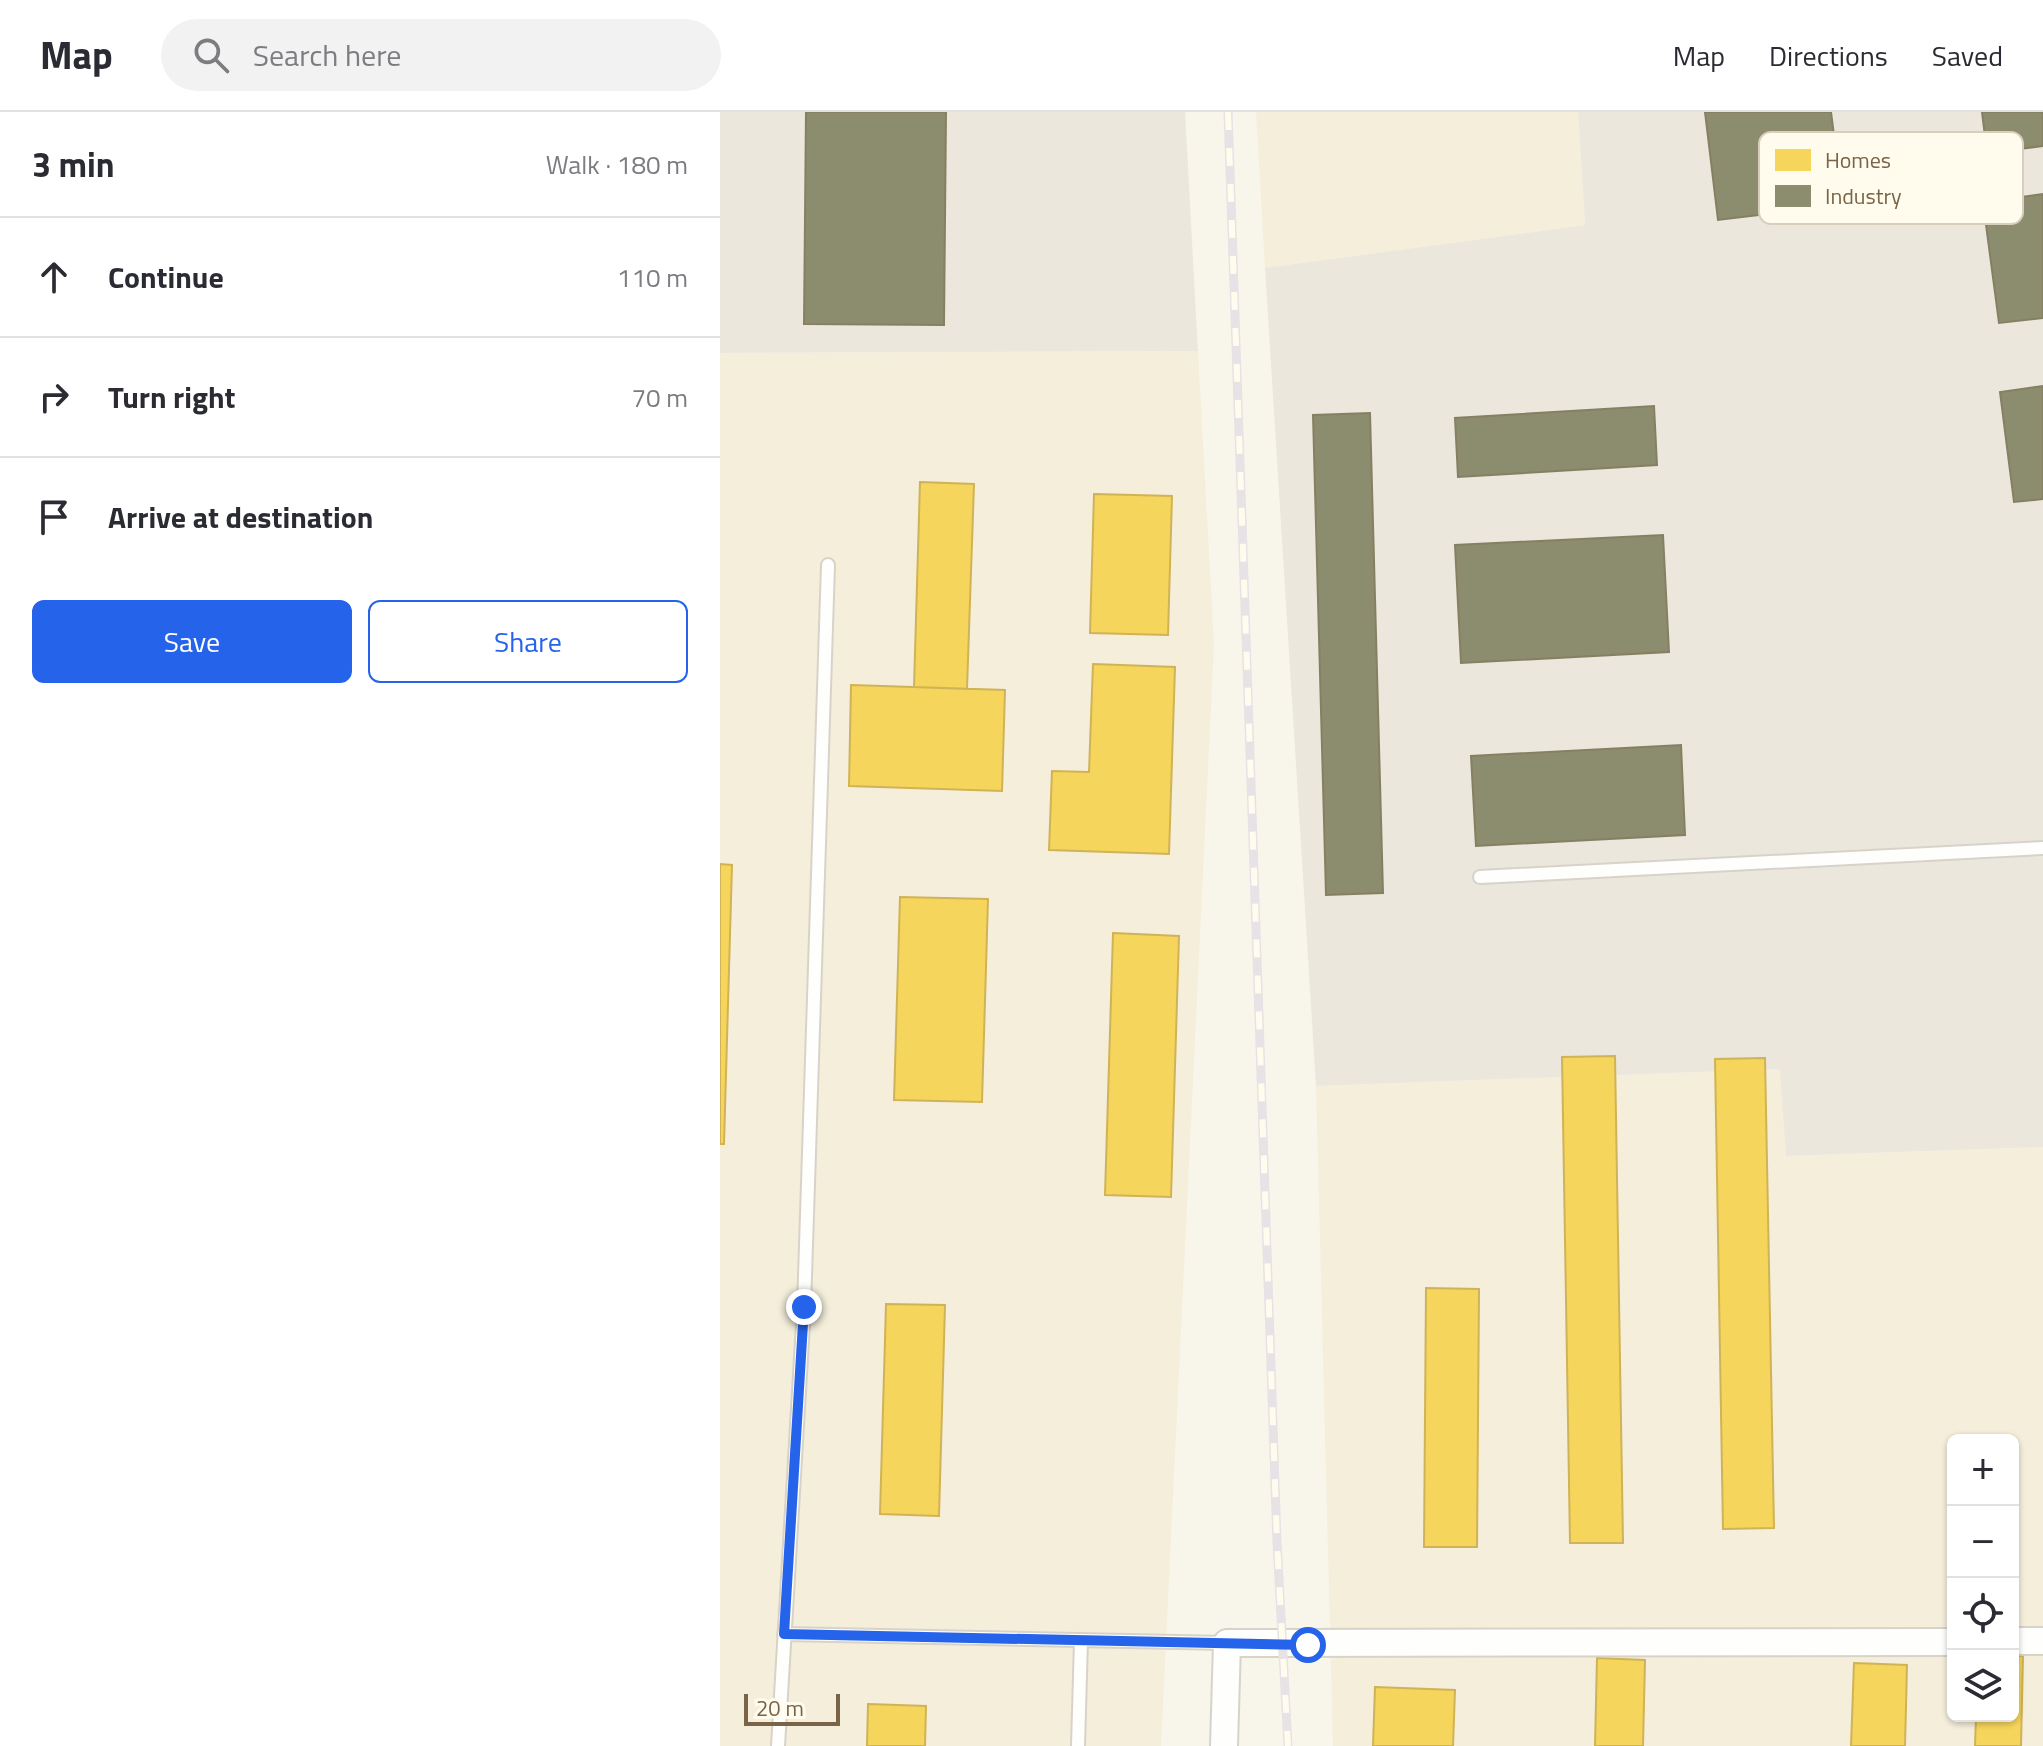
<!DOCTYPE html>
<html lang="en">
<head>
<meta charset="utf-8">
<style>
  :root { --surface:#fff; --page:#f2f2f3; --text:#2b2b33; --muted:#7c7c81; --line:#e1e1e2; --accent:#2563eb }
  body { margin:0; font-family:"Titillium Web",sans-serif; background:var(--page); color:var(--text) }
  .controls { position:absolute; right:24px; bottom:24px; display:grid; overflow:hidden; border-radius:12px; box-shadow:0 2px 6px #0004 }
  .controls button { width:72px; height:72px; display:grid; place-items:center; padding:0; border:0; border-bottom:2px solid var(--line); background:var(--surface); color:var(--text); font:40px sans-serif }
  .scale { position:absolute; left:24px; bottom:20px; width:96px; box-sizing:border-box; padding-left:8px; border:4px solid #796449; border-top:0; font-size:22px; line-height:28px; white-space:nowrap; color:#796449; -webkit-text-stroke:6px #fffcee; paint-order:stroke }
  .stop { position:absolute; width:24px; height:24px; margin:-18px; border:6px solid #2563eb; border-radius:50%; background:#fff }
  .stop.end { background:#2563eb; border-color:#fff; box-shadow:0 2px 8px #0008 }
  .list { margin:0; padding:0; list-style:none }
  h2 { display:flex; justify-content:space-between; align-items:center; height:104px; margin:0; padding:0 32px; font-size:34px }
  h2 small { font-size:26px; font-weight:400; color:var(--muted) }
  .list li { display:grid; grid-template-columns:52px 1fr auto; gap:24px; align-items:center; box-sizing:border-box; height:120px; padding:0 32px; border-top:2px solid var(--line) }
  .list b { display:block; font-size:30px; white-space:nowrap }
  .list em { font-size:26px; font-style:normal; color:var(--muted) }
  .actions { display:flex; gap:16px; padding:24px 32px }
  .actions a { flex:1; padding:18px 0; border:2px solid var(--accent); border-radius:12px; text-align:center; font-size:28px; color:var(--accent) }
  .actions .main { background:var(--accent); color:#fff }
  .icon { flex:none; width:44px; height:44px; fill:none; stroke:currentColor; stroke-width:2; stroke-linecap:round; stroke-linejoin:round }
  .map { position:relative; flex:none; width:1323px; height:1634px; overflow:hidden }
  header { display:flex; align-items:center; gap:48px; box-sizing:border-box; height:112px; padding:0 40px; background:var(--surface); border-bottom:2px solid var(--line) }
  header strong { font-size:38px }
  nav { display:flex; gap:44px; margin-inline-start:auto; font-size:28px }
  .search { width:560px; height:72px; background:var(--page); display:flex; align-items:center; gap:20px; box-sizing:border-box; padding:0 28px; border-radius:44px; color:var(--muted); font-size:30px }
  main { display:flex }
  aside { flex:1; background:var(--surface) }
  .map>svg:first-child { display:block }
  .residential { fill:#f4eedb; fill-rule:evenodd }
  .industrial { fill:#ebe7dc }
  .homes { fill:#f6d55c; stroke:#d0b356; stroke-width:2 }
  .industry { fill:#8c8c6e; stroke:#868063; stroke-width:2 }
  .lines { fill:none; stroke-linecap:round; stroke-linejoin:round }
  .service-casing { stroke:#d7d3c9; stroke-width:16 }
  .minor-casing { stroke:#d7d3c9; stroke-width:30 }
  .service { stroke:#fefefc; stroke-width:12 }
  .minor { stroke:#fefefc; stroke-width:26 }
  .rail-casing { stroke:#e6e2e5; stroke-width:9 }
  .rail { stroke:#fffcee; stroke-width:6; stroke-dasharray:18; stroke-linecap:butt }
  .route { stroke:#2563eb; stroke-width:10 }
  .key { fill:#fffcee; stroke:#d7cebc; stroke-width:2 }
  .key-label { font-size:22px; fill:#796449 }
</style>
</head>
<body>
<header>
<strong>Map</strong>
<div class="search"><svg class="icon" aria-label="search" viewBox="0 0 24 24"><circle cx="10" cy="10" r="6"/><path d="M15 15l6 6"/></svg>Search here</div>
<nav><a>Map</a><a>Directions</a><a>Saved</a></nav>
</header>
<main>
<aside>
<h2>3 min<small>Walk · 180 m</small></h2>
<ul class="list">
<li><svg class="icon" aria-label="ahead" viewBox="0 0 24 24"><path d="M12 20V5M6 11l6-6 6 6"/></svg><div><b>Continue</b></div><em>110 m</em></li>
<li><svg class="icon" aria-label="right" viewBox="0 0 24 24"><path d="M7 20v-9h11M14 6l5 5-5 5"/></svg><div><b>Turn right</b></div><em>70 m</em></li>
<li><svg class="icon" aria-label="arrive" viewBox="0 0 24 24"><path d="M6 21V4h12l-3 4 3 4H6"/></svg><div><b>Arrive at destination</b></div></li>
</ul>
<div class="actions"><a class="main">Save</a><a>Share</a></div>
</aside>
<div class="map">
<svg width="1323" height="1634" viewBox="0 0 1323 1634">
  <rect width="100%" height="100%" fill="#f8f6eb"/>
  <path class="residential" d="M536,0H858L865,113L545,156Z
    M478,239L494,533L441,1634H0V241Z
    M1061,957L1067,1044L1323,1035V1634H613L596,974ZM1233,1328H1293V1604H1233Z"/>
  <path class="industrial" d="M0,0H465L478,239L0,241Z
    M858,0H1323V1035L1066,1044L1060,957L596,974L545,156L865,113Z"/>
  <path class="homes" d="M200,370L254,372L247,577L194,575Z
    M374,382L452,384L448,523L370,521Z
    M373,552L455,555L449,742L329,738L332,659L369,660Z
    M131,573L285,578L282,679L129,674Z
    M0,752L12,753L4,1032H0Z
    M180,785L268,787L262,990L174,988Z
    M393,821L459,824L451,1085L385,1083Z
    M895,944L903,1431H850L842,945Z
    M1045,946L1054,1416L1003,1417L995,947Z
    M706,1176L759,1177L757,1435H704Z
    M166,1192L225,1193L219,1404L160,1402Z
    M1293,1544H1303L1301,1634H1255L1256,1604H1293Z
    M877,1546L925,1548L923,1634H875Z
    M1134,1551L1187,1553L1185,1634H1131Z
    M655,1575L735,1578L733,1634H653Z
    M148,1592L206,1594L205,1634H147Z"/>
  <path class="industry" d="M86,0H226L224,213L84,212Z
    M985,0H1111L1123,93L998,108Z
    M1262,0H1323V34L1267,41Z
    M1323,82V206L1279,211L1263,90Z
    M1323,274V387L1294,390L1280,280Z
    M934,294L937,353L738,365L735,306Z
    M650,301L663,781L606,783L593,303Z
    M943,423L949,540L741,551L735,433Z
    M961,633L965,723L756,734L751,644Z"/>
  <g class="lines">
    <g class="service-casing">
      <path id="service" d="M760,765L1323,736
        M64,1522L507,1531
        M58,1634L84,1195L108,453
        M358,1634L361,1528"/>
    </g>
    <g class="minor-casing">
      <path id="minor" d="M1293,1529H1323
        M504,1634L507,1531L1233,1530"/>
    </g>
    <use href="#service" class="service"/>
    <use href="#minor" class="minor"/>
    <g class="rail-casing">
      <path id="rail" d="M508,0L557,1430L568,1634"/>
    </g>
    <use href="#rail" class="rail"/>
  </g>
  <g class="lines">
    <path class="route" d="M84,1195L64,1522L588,1533"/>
  </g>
  <rect x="1039" y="20" width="264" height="92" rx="12" class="key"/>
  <rect x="1055" y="37" width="36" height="22" fill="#f6d55c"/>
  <rect x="1055" y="73" width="36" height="22" fill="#8c8c6e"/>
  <g class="key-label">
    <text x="1105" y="56">Homes</text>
    <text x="1105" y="92">Industry</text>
  </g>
</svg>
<div class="controls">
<button>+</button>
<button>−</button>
<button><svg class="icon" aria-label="locate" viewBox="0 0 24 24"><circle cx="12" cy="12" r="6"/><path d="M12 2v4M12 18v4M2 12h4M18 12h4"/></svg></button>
<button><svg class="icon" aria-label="layers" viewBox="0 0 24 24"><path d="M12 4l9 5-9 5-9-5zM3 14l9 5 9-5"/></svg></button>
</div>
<div class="scale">20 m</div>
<div class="stop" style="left:588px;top:1533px"></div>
<div class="stop end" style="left:84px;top:1195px"></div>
</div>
</main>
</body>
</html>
